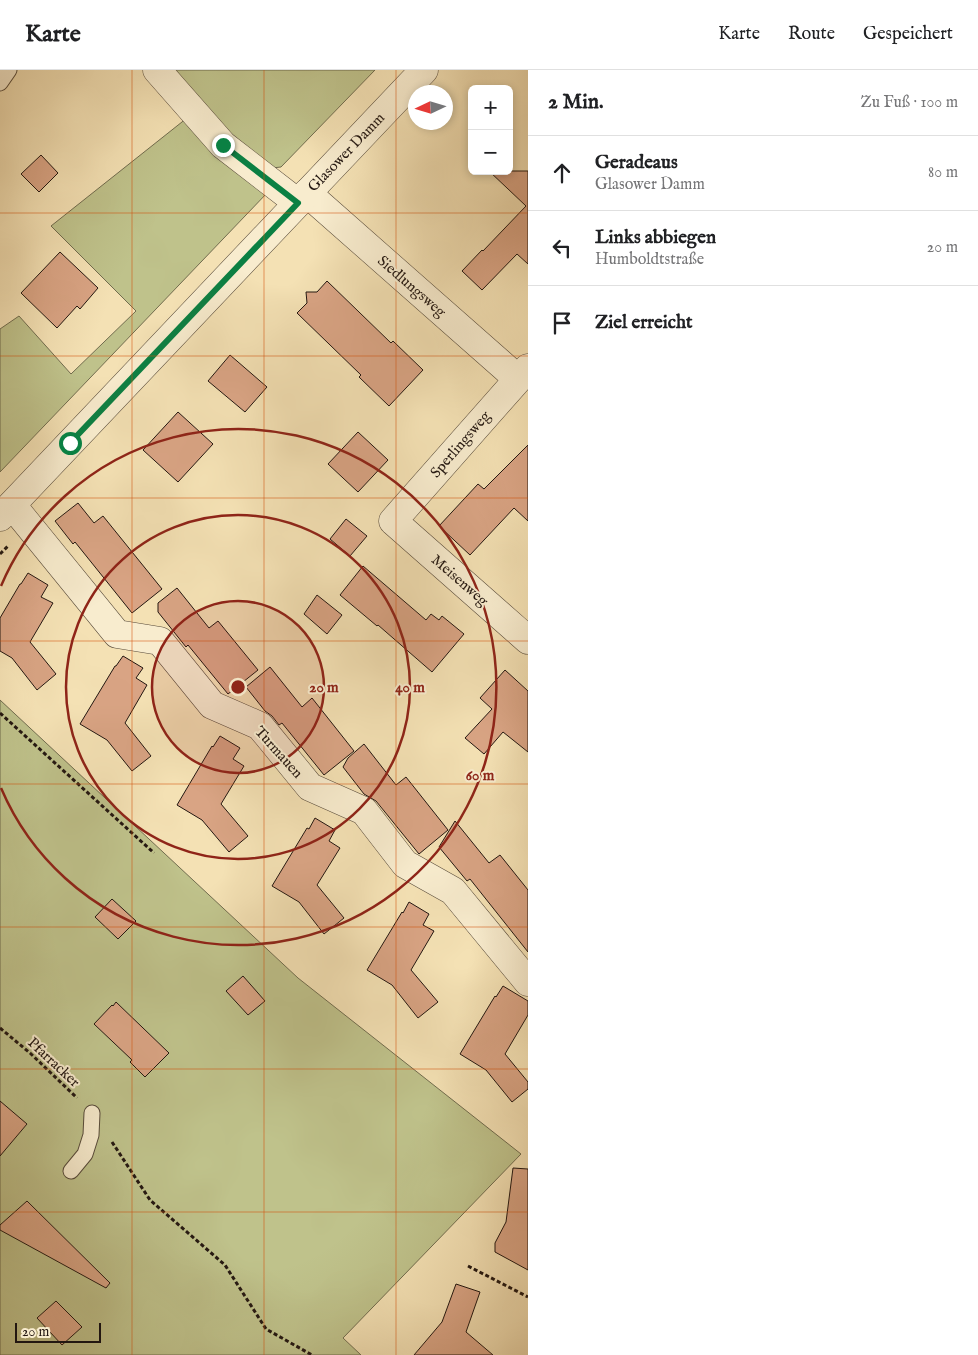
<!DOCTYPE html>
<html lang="de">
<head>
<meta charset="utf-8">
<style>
  :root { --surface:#fff; --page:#f2f2f2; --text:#202124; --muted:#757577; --line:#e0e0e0 }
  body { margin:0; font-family:"IM FELL English",serif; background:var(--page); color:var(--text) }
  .controls { position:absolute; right:15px; top:15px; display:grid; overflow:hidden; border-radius:8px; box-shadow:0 2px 8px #0003 }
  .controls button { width:45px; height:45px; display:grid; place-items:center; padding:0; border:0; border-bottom:1px solid var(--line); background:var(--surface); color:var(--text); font:25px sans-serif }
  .compass { position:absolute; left:408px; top:15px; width:45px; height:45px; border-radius:50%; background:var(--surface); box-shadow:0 2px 8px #0003; rotate:266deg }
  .scale { position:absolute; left:15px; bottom:12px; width:86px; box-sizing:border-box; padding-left:5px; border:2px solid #231711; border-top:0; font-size:14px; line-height:18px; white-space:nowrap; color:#231711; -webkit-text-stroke:4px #f8ecce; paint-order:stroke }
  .stop { position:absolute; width:15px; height:15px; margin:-11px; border:4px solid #0b8043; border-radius:50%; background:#fff }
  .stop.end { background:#0b8043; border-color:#fff; box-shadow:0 1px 5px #0008 }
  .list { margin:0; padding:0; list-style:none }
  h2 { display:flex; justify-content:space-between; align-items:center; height:65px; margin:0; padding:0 20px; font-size:21px }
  h2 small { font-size:16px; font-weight:400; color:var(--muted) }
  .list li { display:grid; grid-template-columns:32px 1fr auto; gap:15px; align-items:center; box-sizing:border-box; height:75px; padding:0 20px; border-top:1px solid var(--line) }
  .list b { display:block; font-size:19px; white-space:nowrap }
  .list p { margin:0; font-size:16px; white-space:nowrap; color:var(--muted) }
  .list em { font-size:16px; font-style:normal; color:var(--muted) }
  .icon { flex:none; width:28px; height:28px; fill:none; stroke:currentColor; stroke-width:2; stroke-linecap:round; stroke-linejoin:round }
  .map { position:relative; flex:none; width:528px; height:1285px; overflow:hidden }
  header { display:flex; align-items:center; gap:30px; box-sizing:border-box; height:70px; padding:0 25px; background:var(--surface); border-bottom:1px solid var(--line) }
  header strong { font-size:24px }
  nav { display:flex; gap:28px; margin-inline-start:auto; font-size:18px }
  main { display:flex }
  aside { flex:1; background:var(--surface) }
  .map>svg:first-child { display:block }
  .green { fill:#bfc28b; stroke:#716c4e }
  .building { fill:#d9a484; stroke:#231711 }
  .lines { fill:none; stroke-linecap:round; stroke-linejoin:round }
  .service-casing { stroke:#574a3a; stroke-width:17 }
  .minor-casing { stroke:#574a3a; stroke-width:29 }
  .tertiary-casing { stroke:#574a3a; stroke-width:29 }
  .path { stroke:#231711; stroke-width:3; stroke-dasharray:4 2.5; stroke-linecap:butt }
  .service { stroke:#f8ecce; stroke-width:15 }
  .minor { stroke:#f8ecce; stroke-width:28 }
  .tertiary { stroke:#f8ecce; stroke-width:28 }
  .route { stroke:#0b8043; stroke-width:6 }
  .grid { fill:none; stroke:#d4520c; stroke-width:1; stroke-opacity:0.55 }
  .ring { fill:none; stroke:#8f2418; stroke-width:2.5 }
  .labels { text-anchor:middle; stroke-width:4; stroke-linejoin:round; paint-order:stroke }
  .street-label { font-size:15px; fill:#231711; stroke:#f8ecce }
  .centre { fill:#8f2418; stroke:#f8ecce; stroke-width:2.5 }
  .ring-label { font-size:15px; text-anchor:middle; font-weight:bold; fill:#8f2418; stroke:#f8ecce; stroke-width:4; stroke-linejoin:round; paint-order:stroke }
</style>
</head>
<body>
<header>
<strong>Karte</strong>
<nav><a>Karte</a><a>Route</a><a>Gespeichert</a></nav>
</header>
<main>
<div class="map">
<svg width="528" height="1285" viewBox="0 0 528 1285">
  <rect width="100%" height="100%" fill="#f4e1b4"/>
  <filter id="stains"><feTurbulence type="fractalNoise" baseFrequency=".004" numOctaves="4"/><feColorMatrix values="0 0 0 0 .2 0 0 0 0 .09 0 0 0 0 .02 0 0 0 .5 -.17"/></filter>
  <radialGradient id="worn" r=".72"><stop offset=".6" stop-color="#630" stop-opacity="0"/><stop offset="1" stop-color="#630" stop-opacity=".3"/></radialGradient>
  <path class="green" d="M174,0H375L281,97L272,98L230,69Z
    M187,48L268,122L0,402V259L19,246L71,304L136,241L51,156Z
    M0,630L298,908L521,1084L343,1268L361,1285H0Z"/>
  <path class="building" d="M41,85L58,103L39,122L21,104Z
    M489,101H528V194L517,184L482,220L462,201L482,180L483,181L526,136Z
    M60,182L98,218L80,239L77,236L57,258L21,223Z
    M327,211L391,273L393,271L423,300L389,336L359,307L361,305L297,243L307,233L306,222H317Z
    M230,285L267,317L245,342L208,311Z
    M178,342L213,374L178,412L143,380Z
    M358,362L388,390L358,422L328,394Z
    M528,375V451L514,438L470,485L439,456L478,414L484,419Z
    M78,433L94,453L103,446L162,519L132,543L75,472L73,474L55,451Z
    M346,449L367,466L350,486L330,469Z
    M363,496L426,550L431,544L439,550L442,546L464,564L432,602L378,555L377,556L340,525Z
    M28,503L48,515L41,527L53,533L30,572L56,604L37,620L12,588L0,581V548L20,514H21Z
    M177,518L209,558L218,551L258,600L228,624L188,575L186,577L158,542V533Z
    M317,525L342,545L327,564L304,544Z
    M123,586L143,598L136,608L147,615L125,653L151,686L132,701L107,670L80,654L115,596H116Z
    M270,597L302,637L312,628L354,681L324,705L282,653L279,655L272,646L265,641L246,617Z
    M505,600L528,621V682L503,662L484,684L465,668L492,639L480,628Z
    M220,666L240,678L233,689L244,696L221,734L248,766L229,782L202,750L177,735L212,676L213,677Z
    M364,674L396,715L406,707L448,760L419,784L376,731L364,724L343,697L348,688Z
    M315,748L335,760L329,771L340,778L317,815L344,848L324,864L299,832L272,816L307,758L309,759Z
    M455,751L489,793L500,785L528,820V882L470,809L467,811L439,777Z
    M112,829L136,851L118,869L95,847Z
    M409,832L429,844L423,855L434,861L411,900L438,932L418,948L392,915L367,900L402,842L403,843Z
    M243,906L265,931L248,945L226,921Z
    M503,916L528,931V945L505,984L528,1012V1019L512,1032L486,1000L460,984L495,926L496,927Z
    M116,932L169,983L145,1007L130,992L132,990L94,954L112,935L113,936Z
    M0,1031L27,1054L0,1086Z
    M513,1098L528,1099V1200L495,1182V1173L506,1152Z
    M27,1131L110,1213L106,1218L0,1160V1155Z
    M456,1214L480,1222L466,1262L493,1285H414L442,1252Z
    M56,1231L82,1257L62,1275L37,1248Z"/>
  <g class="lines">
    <g class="service-casing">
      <path id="service" d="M0,13L9,0
        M71,1101L85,1084L91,1065L92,1043"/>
    </g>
    <g class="minor-casing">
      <path id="minor" d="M157,0L223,75L298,133
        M307,123L518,309
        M528,298L393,451L528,570
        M12,435L117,564L160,571L212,635L260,656L310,717L364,741L405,794L453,821L528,912"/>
    </g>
    <g class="tertiary-casing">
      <path id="tertiary" d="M0,447L424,0"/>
    </g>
    <path class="path" d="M0,484L8,476
      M0,643L154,783
      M0,958L30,983L77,1028
      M112,1072L150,1130L225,1195L266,1259L312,1285
      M468,1196L528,1227"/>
    <use href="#service" class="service"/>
    <use href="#minor" class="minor"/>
    <use href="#tertiary" class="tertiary"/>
  </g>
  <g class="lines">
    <path class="route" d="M70,373L298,133L223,75"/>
  </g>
  <path class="grid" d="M132,0V1285M264,0V1285M396,0V1285M0,143H528M0,286H528M0,428H528M0,571H528M0,714H528M0,857H528M0,999H528M0,1142H528"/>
  <circle cx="238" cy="617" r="86" fill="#8f2418" fill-opacity=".12"/>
  <g class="ring">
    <circle cx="238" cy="617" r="86"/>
    <circle cx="238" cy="617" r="172"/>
    <path d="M1 516A258 258 0 1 1 1 718"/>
  </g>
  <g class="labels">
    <g class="street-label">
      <text transform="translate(346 82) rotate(-46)" y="5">Glasower Damm</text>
      <text transform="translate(412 216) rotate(41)" y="5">Siedlungsweg</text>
      <text transform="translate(460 374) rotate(-49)" y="5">Sperlingsweg</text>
      <text transform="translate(460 510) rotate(41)" y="5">Meisenweg</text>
      <text transform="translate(279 682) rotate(48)" y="5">Turmauen</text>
      <text transform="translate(54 992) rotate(43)" y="5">Pfarracker</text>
    </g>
  </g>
  <circle cx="238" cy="617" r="8" class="centre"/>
  <g class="ring-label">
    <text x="324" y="622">20 m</text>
    <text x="410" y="622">40 m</text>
    <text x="480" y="710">60 m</text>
  </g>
  <rect width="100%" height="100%" filter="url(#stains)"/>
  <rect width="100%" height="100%" fill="url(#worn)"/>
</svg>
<div class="controls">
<button>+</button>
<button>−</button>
</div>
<svg class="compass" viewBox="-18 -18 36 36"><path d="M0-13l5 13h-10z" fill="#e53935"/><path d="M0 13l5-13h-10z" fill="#757577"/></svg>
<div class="scale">20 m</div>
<div class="stop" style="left:70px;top:373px"></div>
<div class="stop end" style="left:223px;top:75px"></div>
</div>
<aside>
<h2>2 Min.<small>Zu Fuß · 100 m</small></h2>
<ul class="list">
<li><svg class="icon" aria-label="ahead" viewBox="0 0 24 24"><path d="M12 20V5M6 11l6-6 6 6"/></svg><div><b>Geradeaus</b><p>Glasower Damm</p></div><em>80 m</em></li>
<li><svg class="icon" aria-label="left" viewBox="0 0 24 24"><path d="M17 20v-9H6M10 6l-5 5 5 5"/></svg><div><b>Links abbiegen</b><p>Humboldtstraße</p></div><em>20 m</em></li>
<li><svg class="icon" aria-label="arrive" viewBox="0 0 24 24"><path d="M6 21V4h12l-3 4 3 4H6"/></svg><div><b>Ziel erreicht</b></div></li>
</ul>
</aside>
</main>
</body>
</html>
